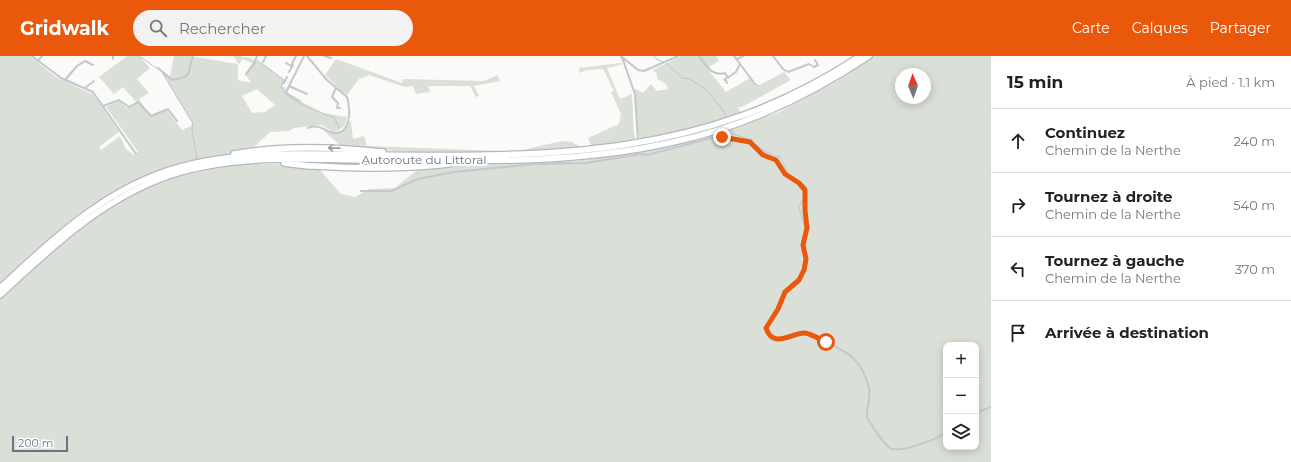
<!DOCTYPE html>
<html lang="fr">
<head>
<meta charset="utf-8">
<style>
  :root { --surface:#fff; --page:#f2f2f2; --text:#222; --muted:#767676; --line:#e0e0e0; --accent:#ea580c }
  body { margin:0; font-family:Montserrat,sans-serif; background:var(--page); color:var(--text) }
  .controls { position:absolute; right:12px; bottom:12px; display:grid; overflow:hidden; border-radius:8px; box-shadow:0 2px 10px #0003 }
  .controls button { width:36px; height:36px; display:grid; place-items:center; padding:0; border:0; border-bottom:1px solid var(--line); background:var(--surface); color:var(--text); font:20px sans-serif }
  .compass { position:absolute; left:895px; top:12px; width:36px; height:36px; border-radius:50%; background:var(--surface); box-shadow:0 2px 10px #0003; rotate:358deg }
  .scale { position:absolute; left:12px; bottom:10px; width:56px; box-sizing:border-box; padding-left:4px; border:2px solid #657683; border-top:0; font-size:11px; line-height:14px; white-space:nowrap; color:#657683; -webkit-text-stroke:3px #fff; paint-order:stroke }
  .stop { position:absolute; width:12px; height:12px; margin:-9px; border:3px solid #ea580c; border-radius:50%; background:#fff }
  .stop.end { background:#ea580c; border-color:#fff; box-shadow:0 1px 4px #0008 }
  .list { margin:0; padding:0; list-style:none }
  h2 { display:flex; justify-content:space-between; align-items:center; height:52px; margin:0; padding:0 16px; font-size:17px }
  h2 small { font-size:13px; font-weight:400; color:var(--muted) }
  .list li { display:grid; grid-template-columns:26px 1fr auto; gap:12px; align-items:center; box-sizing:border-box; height:64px; padding:0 16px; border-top:1px solid var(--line) }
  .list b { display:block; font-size:15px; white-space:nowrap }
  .list p { margin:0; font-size:13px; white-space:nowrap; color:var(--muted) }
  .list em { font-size:13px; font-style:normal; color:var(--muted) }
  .icon { flex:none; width:22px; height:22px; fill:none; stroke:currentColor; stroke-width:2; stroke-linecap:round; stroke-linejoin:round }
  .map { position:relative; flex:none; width:991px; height:406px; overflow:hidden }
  header { display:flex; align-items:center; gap:24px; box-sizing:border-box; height:56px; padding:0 20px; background:var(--accent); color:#fff }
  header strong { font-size:19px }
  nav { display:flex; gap:22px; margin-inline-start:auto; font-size:14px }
  .search { width:280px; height:36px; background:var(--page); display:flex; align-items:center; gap:10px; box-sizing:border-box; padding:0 14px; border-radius:22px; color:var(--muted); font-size:15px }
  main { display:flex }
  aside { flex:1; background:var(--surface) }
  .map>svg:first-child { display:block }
  .green { fill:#dadfd7; fill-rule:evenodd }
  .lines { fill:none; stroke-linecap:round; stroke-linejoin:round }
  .stream { stroke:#bbc7cb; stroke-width:1 }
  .motorway-casing { stroke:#b4b9bd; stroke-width:8 }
  .minor { stroke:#c3c8cc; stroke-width:2 }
  .motorway { stroke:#fff; stroke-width:5.5 }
  .oneway { stroke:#939fa8 }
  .route { stroke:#ea580c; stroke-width:5 }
  .labels { text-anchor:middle; stroke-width:4; stroke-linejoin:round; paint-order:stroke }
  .street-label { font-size:12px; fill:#657683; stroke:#fff }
</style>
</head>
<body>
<header>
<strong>Gridwalk</strong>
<div class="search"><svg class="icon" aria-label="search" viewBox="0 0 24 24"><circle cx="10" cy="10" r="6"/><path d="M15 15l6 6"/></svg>Rechercher</div>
<nav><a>Carte</a><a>Calques</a><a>Partager</a></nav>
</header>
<main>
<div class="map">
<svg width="991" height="406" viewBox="0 0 991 406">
  <rect width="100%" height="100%" fill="#fafaf8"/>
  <path class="green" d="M0,0H30L56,21L94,39L119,76L99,91L101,94L120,80L126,93L134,99L138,96L106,51L119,45L127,52L137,47L123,31L114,38L99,21L127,0H139L150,12L137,23L149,37L139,43L151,61L167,54L182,74L191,70L192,67L162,17L157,12L170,20L174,0H189L238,8V24L250,27V25L245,18L252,7L243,3L239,8L233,0C258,0 266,11 285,24L282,30L287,33L285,37L323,57L347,61L345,69L338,75L334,76L321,69L294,72L289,75L270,76L252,93L170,111L102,144L54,179L0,229ZM257,33L275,49L265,56L252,57L242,40Z
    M681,0H716L719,5L707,12L726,36L750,22L756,31L784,16L791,24L742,51H738L741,58L713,68L640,85L637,71L635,33L643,37L651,28L657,35L668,33L666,28L657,23V18L653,14Z
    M873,0H991V406H0V241L47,199L95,160L142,132L195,115L245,108H283L313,112L320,114L341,138L355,141L369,133L395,132L417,114L452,109L577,105L650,94L725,76L779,56L837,25ZM901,18H925V42H901ZM946,289H976V391H946Z
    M336,3L402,27L403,23L484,25L498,19L500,25L474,30L479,40L476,41L470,30H428L430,36L416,38L413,30L405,31L369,19L359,23L347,39L341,35L325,19Z
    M620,7L623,8L607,12L620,43L632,38L634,78L637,86L550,96H408L342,91L321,72L334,77L342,75L349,66H351L353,83L364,80L367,90L503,95H518L562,85L572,86L579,90H591L588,82L619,68L621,58L611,36L614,35L603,13L587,14L579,17V12Z"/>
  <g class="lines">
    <path class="stream" d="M139,0L158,13
      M654,0L656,3L663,6
      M257,4L284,24L281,31C284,43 322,58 334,61L339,72
      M666,7L683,22L689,23L704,32L721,51L727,62
      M163,18L167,24
      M168,26L193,67L192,74L197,103
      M731,73L735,79L753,84
      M757,89L766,96L780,101L788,117L806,130L807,140
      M803,143L799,151L805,173
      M802,195V184L804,175"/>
    <g class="motorway-casing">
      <path id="motorway" d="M234,98C283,89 333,91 383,96
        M284,107C294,108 304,110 315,110C360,113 404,113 449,108
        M0,232C49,187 97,140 161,117C229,93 304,98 376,99C553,101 706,102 860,0
        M0,239C52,191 103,142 171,119C237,97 311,104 380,104C478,105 577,108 673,86C744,71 809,40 869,0"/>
    </g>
    <path class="minor" d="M32,0L61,22L93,36L136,98
      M304,0L289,30L307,38
      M307,0L327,24L347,41C350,51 352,76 336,77C325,77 322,67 308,72
      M324,0L331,2
      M621,0L638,14L644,15L678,0
      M621,0L624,7L623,2
      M699,0C706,9 712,21 725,17L728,22
      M734,0L755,28L758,30
      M773,0L783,13L788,16L809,8L814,11L818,9L815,4
      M113,3V0
      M737,3L743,0
      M38,5L42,0
      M263,6L266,0
      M286,7L291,10L296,0
      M624,7L635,38L638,85
      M158,12L172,24C195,20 186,18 193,0
      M289,16L293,9
      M246,18L254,8L257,0
      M725,23L727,27
      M65,24L77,10L85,5L93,9
      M724,24L736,16L740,8
      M284,27L287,21
      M289,30L286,37L300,45
      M85,32L94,25
      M336,32L332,41L338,47L337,52H340
      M103,50L119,44L129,51L138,46L151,60L168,53L177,65
      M640,95L641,98L647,99L715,81L742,84L749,86L763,99L774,103L785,118L799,127L805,134V154L807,172L803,189L806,203L804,214L799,224L785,236L779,253L768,268V277C778,291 792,276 805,277C812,278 818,283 825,286C849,296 862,304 869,332C871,344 866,352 867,362C874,371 880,385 890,392C899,398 938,383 946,376
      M361,135H391L418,123L454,116L535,108L586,107L641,98
      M976,357L991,351"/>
    <use href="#motorway" class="motorway"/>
  </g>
  <defs><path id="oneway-shaft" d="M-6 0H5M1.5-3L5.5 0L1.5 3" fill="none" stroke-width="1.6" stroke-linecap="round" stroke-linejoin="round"/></defs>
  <use class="oneway" href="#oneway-shaft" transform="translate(334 92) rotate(-179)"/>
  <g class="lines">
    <path class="route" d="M722,81L750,86L763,99L776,104L785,118L799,127L805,134V154L807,172L803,189L806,203L804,214L799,224L785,236L778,253L766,272C773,294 793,276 805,277C812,278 819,283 826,286"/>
  </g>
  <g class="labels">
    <g class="street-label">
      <text x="424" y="108">Autoroute du Littoral</text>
    </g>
  </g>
</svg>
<div class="controls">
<button>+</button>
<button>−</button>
<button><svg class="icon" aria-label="layers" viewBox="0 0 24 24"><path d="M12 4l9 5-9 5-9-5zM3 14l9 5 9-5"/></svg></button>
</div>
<svg class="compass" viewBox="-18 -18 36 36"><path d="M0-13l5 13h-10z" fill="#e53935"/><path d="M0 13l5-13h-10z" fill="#767676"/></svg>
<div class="scale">200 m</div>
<div class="stop" style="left:826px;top:286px"></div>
<div class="stop end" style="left:722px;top:81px"></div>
</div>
<aside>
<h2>15 min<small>À pied · 1.1 km</small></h2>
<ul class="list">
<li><svg class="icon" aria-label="ahead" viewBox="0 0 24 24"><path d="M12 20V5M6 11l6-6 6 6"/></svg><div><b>Continuez</b><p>Chemin de la Nerthe</p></div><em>240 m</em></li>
<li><svg class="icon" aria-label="right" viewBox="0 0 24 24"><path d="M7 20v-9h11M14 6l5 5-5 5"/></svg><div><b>Tournez à droite</b><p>Chemin de la Nerthe</p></div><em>540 m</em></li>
<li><svg class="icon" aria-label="left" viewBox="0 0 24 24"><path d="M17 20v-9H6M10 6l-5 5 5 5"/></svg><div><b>Tournez à gauche</b><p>Chemin de la Nerthe</p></div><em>370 m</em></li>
<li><svg class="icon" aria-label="arrive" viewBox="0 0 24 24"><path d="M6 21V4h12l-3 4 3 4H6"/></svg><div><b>Arrivée à destination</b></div></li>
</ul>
</aside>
</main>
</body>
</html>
